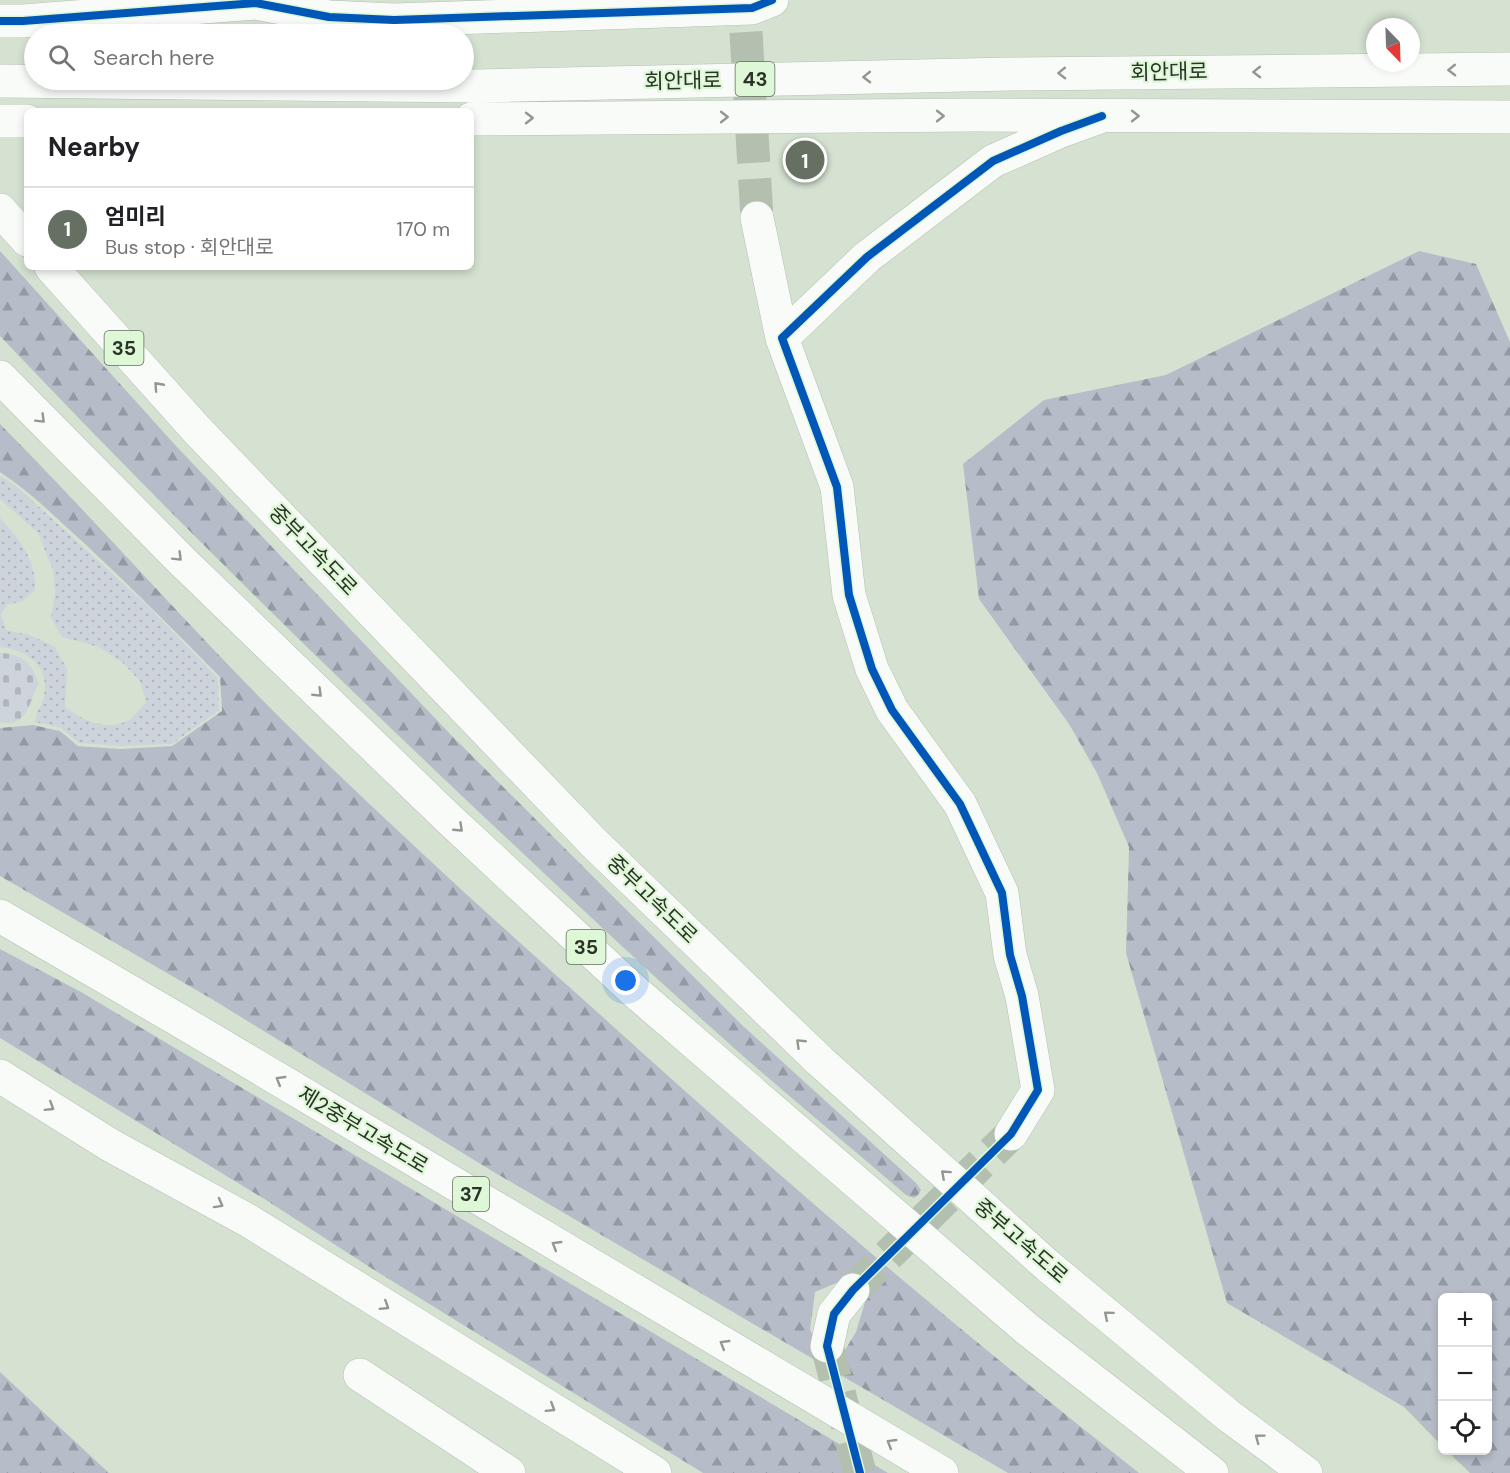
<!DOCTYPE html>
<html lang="en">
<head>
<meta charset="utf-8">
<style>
  :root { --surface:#fff; --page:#f6f6f6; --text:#202124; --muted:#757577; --line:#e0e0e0; --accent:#667062 }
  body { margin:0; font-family:"DM Sans","Noto Sans KR",sans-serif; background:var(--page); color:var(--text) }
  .controls { position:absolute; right:18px; bottom:18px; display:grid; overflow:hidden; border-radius:9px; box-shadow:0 3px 9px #0003 }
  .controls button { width:54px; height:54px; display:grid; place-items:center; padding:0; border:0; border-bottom:2px solid var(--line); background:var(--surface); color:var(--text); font:30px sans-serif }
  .compass { position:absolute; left:1366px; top:18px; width:54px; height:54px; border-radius:50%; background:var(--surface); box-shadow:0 3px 9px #0003; rotate:157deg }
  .you { position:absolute; left:626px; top:981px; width:21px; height:21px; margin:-15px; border:4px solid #fff; border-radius:50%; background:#1a73e8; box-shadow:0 0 0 9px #1a73e833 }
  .badge { display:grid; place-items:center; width:39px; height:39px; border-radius:50%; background:var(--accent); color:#fff; font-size:20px; font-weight:700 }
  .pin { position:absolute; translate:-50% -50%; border:3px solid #fff; box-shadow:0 2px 6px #0006 }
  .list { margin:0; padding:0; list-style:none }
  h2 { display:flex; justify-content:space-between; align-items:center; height:78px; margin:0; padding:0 24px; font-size:26px }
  h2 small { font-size:20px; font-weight:400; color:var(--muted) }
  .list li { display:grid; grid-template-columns:39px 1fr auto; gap:18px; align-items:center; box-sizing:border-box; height:84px; padding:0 24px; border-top:2px solid var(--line) }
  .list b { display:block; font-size:22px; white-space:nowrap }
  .list p { margin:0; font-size:20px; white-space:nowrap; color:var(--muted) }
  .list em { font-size:20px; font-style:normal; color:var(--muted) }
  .icon { flex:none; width:33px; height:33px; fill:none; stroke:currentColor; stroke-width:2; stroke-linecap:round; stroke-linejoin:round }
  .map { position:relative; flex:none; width:1510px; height:1473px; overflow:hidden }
  .search { position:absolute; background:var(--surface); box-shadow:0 3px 9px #0003; left:24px; top:24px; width:450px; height:66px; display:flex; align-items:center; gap:15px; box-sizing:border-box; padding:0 21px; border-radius:33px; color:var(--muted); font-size:22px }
  .panel { position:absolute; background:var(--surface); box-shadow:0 3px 9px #0003; left:24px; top:108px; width:450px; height:162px; border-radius:9px }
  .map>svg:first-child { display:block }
  .grass { fill:url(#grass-dots) }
  .forest { fill:url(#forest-firs); fill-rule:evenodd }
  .cemetery { fill:url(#cemetery-stones) }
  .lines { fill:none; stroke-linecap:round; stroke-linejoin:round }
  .minor-tunnel { stroke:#b3bfaf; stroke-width:33; stroke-dasharray:33 16; stroke-linecap:butt }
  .minor-casing { stroke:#b5c0b3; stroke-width:34 }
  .major-casing { stroke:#b5c0b3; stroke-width:34 }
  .highway-casing { stroke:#b5c0b3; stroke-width:34 }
  .minor { stroke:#f9fbf8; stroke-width:33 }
  .major { stroke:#f9fbf8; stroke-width:33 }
  .highway { stroke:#f9fbf8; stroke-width:33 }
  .cycleway-casing { stroke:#def7d7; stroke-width:11 }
  .cycleway { stroke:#0057b8; stroke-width:8 }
  .oneway { stroke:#929790 }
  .labels { text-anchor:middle; stroke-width:4.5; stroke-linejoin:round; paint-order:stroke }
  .shield { fill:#def7d7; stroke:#606e5c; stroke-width:1.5 }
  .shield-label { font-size:20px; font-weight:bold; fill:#2a3327 }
  .street-label { font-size:21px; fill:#2a3327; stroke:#def7d7 }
</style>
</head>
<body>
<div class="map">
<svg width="1510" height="1473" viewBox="0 0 1510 1473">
  <defs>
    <pattern id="grass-dots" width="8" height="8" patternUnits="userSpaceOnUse" patternTransform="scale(1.5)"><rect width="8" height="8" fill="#cdd4db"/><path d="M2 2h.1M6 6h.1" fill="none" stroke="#b0b6bc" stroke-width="1.8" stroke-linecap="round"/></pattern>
    <pattern id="forest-firs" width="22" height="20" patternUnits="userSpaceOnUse" patternTransform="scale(1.5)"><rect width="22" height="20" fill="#b6bdc9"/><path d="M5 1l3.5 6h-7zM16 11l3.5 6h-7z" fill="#949aa3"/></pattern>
    <pattern id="cemetery-stones" width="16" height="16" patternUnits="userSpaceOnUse" patternTransform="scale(1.5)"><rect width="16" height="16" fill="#cdd4db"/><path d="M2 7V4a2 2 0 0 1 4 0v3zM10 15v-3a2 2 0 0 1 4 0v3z" fill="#b0b6bc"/></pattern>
  </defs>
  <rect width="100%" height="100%" fill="#d5e2d1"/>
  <path class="grass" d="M0,476L17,487L149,607L218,678L219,710L172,744L120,746L79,743L61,728L35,722C36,710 43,705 44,695C50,666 26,649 0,647V518C20,540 36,559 35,590L23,601L7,605L1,614L6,630L30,635L55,647L67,669L65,707C81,720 109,732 129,720C135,716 141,707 146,702L140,681L122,662L99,647L62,637L51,618L55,593L53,570L38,533L0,499Z"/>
  <path class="forest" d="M0,251L177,447L451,735L742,1025L917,1184L921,1190L918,1195L914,1198L906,1195C846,1143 784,1093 725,1040C653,976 583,910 513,844C337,679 165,510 0,336Z
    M1419,251L1476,264L1510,342V1473H1470L1447,1451L1488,1450V1298H1442V1446L1404,1407L1227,1303L1126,953L1129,847L1097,773L1069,724L979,599L963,464L1044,400L1166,375Z
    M0,424C106,531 204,645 313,750C408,842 506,931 605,1019C778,1176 955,1328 1139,1473H1008L492,1171L210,998L0,876V728L33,725L60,731L78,746L120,749L172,746L222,711L220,677C176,632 131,587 85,544C57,519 31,492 0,472ZM843,1280L866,1299L856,1332L842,1355L817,1343L810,1330L815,1292Z
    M0,949L81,992L888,1473H703L371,1268L266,1200L0,1038Z
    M0,1372L109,1473H0Z"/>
  <path class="cemetery" d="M0,653C23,654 32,663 39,684C28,703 27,729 0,722Z"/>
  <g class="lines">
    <path class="minor-tunnel" d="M746,32L757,218
      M853,1290L1011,1134
      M827,1346L860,1473"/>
    <g class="minor-casing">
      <path id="minor" d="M0,21H23L256,3L329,17L394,20L752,8L772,0
        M757,218L782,338
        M1011,1134L1038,1090L1022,996L1010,955L1002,893L960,804L892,710L872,669L849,595L837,487L782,338L867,257L993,161L1061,131L1100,117
        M827,1346L834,1314L853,1290
        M360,1375L509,1473"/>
    </g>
    <g class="major-casing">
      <path id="major" d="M0,81L478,86L1010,74L1510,69
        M471,119L974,115L1510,117
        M0,121H27"/>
    </g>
    <g class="highway-casing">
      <path id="highway" d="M0,210L27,240
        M51,267L197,430L595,844L820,1061L1048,1266L1229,1416L1306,1473
        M0,377L183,562L448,818L632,989L1027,1329L1212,1473
        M0,916L177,1019L942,1473
        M0,1076L110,1145L249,1221L655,1473"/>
    </g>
    <use href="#minor" class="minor"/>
    <use href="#major" class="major"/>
    <use href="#highway" class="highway"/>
    <g class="cycleway-casing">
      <path id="cycleway" d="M0,21H23L256,3L329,17L394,20L752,8L772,0
        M860,1473L827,1346L834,1314L853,1290L1011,1134L1038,1090L1022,996L1010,955L1002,893L960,804L892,710L872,669L849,595L837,487L782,338L867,257L993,161L1061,131L1102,116"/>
    </g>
    <use href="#cycleway" class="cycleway"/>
  </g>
  <defs><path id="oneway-chevron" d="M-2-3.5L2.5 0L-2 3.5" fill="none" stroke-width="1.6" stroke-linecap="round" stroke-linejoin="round" transform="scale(1.5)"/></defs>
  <g class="oneway">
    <use href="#oneway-chevron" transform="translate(1452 70) rotate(179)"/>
    <use href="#oneway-chevron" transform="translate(1257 72) rotate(179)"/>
    <use href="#oneway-chevron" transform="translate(1062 73) rotate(179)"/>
    <use href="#oneway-chevron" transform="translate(867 77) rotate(179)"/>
    <use href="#oneway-chevron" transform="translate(940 116)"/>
    <use href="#oneway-chevron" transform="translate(1135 116)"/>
    <use href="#oneway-chevron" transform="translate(724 117)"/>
    <use href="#oneway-chevron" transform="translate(529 118)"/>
    <use href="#oneway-chevron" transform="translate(158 386) rotate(-132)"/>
    <use href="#oneway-chevron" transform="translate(41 419) rotate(45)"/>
    <use href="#oneway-chevron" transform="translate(178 557) rotate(45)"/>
    <use href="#oneway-chevron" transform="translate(318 693) rotate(44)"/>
    <use href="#oneway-chevron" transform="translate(459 828) rotate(43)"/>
    <use href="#oneway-chevron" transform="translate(800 1043) rotate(-136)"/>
    <use href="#oneway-chevron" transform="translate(280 1080) rotate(-149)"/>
    <use href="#oneway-chevron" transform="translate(50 1107) rotate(32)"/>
    <use href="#oneway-chevron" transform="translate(945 1174) rotate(-138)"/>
    <use href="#oneway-chevron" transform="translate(219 1204) rotate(29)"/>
    <use href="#oneway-chevron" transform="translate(556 1245) rotate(-149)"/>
    <use href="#oneway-chevron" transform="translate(385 1306) rotate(32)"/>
    <use href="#oneway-chevron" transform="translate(1108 1315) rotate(-140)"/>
    <use href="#oneway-chevron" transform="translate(724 1344) rotate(-149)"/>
    <use href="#oneway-chevron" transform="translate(551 1408) rotate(32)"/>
    <use href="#oneway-chevron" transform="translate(1259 1438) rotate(-143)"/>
    <use href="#oneway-chevron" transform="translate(891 1443) rotate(-149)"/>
  </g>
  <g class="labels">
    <g class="shield">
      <rect x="735.5" y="62" width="39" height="34" rx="4.5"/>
      <rect x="104.5" y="331" width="39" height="34" rx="4.5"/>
      <rect x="566.5" y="930" width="39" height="34" rx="4.5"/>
      <rect x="453" y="1177" width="36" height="34" rx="4.5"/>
    </g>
    <g class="shield-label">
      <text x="755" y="86">43</text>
      <text x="124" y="355">35</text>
      <text x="586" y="954">35</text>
      <text x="471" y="1201">37</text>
    </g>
    <g class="street-label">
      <text transform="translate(1169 72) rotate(-1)" y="7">회안대로</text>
      <text transform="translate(683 81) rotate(-1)" y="7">회안대로</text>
      <text transform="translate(313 550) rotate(46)" y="7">중부고속도로</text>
      <text transform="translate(652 899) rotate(44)" y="7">중부고속도로</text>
      <text transform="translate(363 1130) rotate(31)" y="7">제2중부고속도로</text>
      <text transform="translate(1021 1241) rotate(41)" y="7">중부고속도로</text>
    </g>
  </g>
</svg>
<div class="controls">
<button>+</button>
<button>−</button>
<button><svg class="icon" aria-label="locate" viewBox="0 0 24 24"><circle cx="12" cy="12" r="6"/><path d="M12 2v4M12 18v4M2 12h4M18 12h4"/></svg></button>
</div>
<svg class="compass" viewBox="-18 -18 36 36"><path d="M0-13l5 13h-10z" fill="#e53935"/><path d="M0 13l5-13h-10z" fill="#757577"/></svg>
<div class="you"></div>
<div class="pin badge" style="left:805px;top:160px">1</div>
<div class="search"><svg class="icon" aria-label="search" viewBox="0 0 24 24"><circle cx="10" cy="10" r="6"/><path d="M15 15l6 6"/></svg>Search here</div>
<section class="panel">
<h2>Nearby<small></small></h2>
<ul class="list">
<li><span class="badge">1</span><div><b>엄미리</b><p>Bus stop · 회안대로</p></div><em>170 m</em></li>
</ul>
</section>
</div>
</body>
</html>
